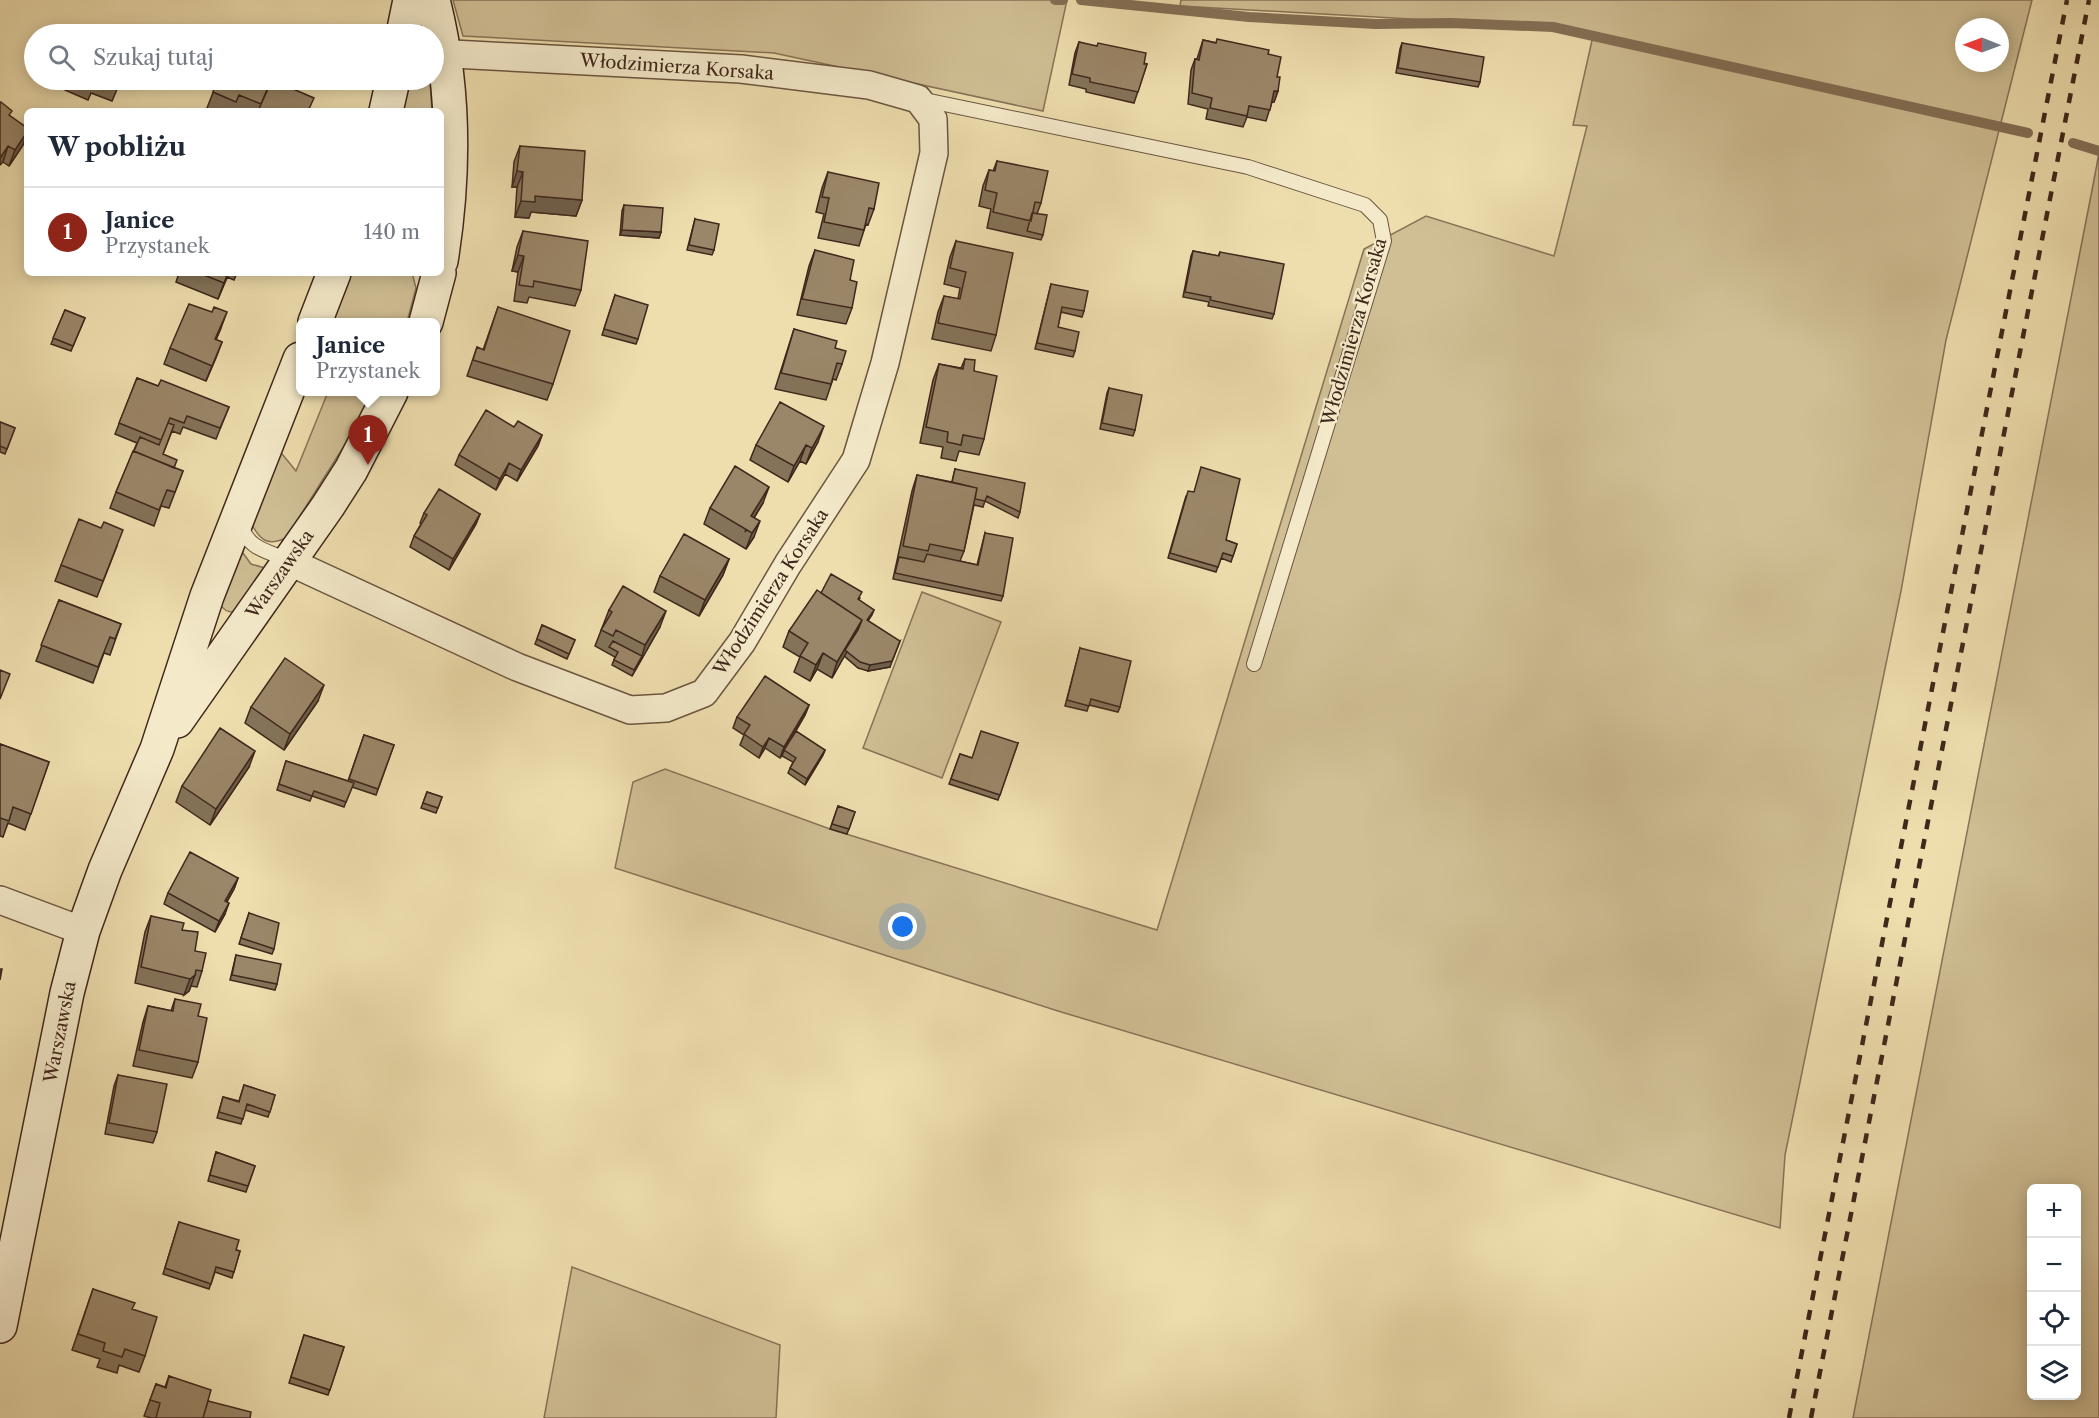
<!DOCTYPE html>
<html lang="pl">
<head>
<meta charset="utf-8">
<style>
  :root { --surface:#fff; --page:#f6f6f7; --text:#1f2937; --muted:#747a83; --line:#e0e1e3; --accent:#8f2418 }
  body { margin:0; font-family:"Libre Caslon Text",serif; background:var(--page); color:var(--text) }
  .controls { position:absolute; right:18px; bottom:18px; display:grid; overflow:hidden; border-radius:9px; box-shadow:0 3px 15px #0003 }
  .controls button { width:54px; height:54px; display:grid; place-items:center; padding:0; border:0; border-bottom:2px solid var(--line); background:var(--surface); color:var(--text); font:30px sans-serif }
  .compass { position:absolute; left:1955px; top:18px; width:54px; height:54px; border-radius:50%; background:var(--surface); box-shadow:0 3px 15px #0003; rotate:271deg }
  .you { position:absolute; left:903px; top:927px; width:21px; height:21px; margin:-15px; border:4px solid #fff; border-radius:50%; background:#1a73e8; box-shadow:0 0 0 9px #1a73e833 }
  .badge { display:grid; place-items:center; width:39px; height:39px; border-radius:50%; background:var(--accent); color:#fff; font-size:20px; font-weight:700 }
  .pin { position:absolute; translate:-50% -50px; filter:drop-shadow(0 2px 3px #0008) }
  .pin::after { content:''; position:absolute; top:32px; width:21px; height:18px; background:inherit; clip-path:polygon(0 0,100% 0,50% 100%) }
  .popup { position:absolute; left:296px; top:318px; width:144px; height:78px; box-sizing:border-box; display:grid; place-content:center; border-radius:9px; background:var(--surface); filter:drop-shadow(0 2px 4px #0005); font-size:20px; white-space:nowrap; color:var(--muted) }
  .popup b { font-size:22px; color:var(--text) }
  .popup::after { content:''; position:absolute; left:50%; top:100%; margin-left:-12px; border:12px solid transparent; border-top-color:var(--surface) }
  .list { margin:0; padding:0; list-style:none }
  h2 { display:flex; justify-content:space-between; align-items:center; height:78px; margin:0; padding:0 24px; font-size:26px }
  h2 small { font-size:20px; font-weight:400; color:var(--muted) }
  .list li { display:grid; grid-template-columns:39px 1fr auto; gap:18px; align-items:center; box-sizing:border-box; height:90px; padding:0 24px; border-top:2px solid var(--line) }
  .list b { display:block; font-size:22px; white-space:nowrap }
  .list p { margin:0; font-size:20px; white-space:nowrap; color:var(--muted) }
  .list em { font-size:20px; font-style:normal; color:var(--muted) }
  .icon { flex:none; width:33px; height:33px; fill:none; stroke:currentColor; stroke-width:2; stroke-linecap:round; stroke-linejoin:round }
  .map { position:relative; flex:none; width:2099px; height:1418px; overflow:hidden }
  .search { position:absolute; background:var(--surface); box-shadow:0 3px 15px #0003; left:24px; top:24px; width:420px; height:66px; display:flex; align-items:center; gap:15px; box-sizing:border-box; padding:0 21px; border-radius:33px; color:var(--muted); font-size:22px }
  .panel { position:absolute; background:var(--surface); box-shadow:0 3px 15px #0003; left:24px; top:108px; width:420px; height:168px; border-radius:9px }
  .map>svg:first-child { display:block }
  .green { fill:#d0bf95; stroke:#887358; stroke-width:1.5; fill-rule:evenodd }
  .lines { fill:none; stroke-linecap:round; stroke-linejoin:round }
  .stream { stroke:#847056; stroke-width:10 }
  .lane-casing { stroke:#6b5540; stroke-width:16 }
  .street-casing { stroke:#6b5540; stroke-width:30 }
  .secondary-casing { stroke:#3f271c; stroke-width:36 }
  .lane { stroke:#f4eaca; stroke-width:14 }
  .street { stroke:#f4eaca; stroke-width:27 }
  .secondary { stroke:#f4eaca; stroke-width:33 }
  .rail { stroke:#3f271c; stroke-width:4.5; stroke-dasharray:10 10; stroke-linecap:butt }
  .wall { fill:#847359; stroke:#3f271c; stroke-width:1.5 }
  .shaded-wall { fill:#6c5e49; stroke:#3f271c; stroke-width:1.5 }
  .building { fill:#9a8668; stroke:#3f271c; stroke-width:1.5 }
  .labels { text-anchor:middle; stroke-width:4.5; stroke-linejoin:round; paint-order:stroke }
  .street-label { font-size:18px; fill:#3f271c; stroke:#f4eaca }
</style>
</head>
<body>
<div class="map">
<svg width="2099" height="1418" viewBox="0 0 2099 1418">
  <rect width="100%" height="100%" fill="#eedeae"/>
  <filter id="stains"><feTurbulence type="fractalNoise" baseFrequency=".00333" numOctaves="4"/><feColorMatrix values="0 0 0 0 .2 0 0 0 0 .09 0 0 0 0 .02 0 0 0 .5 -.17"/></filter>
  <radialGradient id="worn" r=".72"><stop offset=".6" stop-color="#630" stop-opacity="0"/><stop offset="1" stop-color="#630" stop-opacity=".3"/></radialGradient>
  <path class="green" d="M453,0H1067L1043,111L774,53L463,36Z
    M1181,0H2032L1946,340L1901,591L1785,1155L1780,1228L1058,1011L615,868L633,782L665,769L830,829L1157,930L1364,249L1426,216L1554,256L1587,126L1573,125L1593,36L1553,27L1180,6ZM1964,27H2000V63H1964Z
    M410,80H430L432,111H401Z
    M2099,153V1418H1853L2093,185ZM2032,1188H2076V1396H2032Z
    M353,273H412L416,288L407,322H327L347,279Z
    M328,392H378L286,538C268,546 261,541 252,525L278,449L296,471Z
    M240,549L251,564L265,568L236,612C229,613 224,611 220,604Z
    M922,592L1001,622L942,778L863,748Z
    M572,1267L780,1345L776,1418H544Z"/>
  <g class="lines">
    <path class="stream" d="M1055,0H1063
      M1081,0L1249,17L1376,24L1451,23L1553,27L2028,133
      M2073,143L2099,151"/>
    <g class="lane-casing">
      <path id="lane" d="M920,99L1248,167L1365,205L1380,220L1384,241L1254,664
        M241,525C248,550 269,551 290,561"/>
    </g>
    <g class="street-casing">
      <path id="street" d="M290,562L517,667L630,710L666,708L704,693L742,642L788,564L856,460L885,363L934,153L933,119L918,99L869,85L741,69L434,53
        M0,900L83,931"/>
    </g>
    <g class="secondary-casing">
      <path id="secondary" d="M433,0C455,86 455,174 441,261
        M403,34L410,0
        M386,111L393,80
        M315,322L334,273
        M426,322L439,273
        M177,721L328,506L351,470L391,392
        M0,1326L67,993L83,931L105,870L157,749L207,596L300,359"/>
    </g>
    <use href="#lane" class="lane"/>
    <use href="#street" class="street"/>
    <use href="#secondary" class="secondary"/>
    <path class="rail" d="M1789,1418L2067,0
      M1811,1418L2089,0"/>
  </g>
  <path class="wall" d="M1203,40L1268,54L1277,77L1278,91L1274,102H1272L1266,121L1247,117L1243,127L1206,119L1208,109L1188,104L1191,70L1195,59H1197Z
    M1079,42L1147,64L1134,103L1086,92V89L1069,85L1075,53Z
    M1402,43L1480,82L1478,87L1396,73L1400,49Z
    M68,80H121L112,101L91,93L88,100L65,90Z
    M212,80H272L308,111H215L207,108L216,85L211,83Z
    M10,116L27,128V134L23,145L9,166L3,162Z
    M520,146L582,200L576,216L531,212L529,218L515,217L517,187H512L514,162Z
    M997,161L1041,203L1037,214L1043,235L1041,240L987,228L991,209L979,206L983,186L989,170L993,171Z
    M828,172L874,209L868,225L866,224L859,246L818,238L824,214L816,212L822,188Z
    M624,205L661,232L659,238L620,235L622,211Z
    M695,219L714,250L712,255L687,250Z
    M523,231L581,290L575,306L529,297L527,303L514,301L518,272L512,271L517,247Z
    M956,241L996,335L991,351L932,339L938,312L944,296L958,299L960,288L944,284L950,257Z
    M815,250L850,280L852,308L846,324L797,315L809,266Z
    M1193,251L1218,256L1220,252L1274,314L1272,319L1208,306L1209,302L1183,297L1191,256Z
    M179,273H237L234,280L227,277L218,299L176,282Z
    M1051,284L1084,311L1082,317L1061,312L1058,327L1075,351L1073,357L1035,349Z
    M615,295L638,339L636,344L602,335Z
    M498,307L553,384L547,400L467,376L477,347L483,350Z
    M65,310L85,318L71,351L51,344Z
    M221,328L216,340L222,342L206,381L164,364L170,348Z
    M794,329L835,348L842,364L836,380L833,379L826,400L775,389Z
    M965,359L974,371L984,439L979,455L959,451L956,461L941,458L943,447L920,443L933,380L939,364L961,368Z
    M137,378L158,386L229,407L216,439L183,427L180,434L172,431L163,454L174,468L183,471L169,508L161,506L154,526L110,508L116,492L137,443L115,434Z
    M1109,388L1135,430L1133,436L1100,429L1107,393Z
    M0,422L15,428L5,454L0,452Z
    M514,427L542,435L538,446L517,481L505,474L496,490L455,465L459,455Z
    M818,442L806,464L800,461L788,482L750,460L756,445Z
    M955,469L1020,512L1018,518L985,501L983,507L974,505L964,551L960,561L977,565L985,533L1003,596L1001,601L893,579L912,491L917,475L952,482Z
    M1194,492L1226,540L1237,544L1231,562L1221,558L1216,572L1168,558L1186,496Z
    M763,503L754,518V537L746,549L704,524L710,508Z
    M424,513L480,514L476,524L449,570L410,547L414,536L421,524L420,523Z
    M117,546L97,597L55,581L61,565Z
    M729,559L723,575L699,616L654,592L660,576Z
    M821,593L860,598L859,600L874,610L872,615L868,621L890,667L868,671L858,668L844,656L832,678L817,669L810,681L794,672L800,657L783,647L789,631Z
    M59,600L121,624L110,655L104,653L93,683L36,661Z
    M609,610L660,627L632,676L612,665L615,657L595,646Z
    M542,625L575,640L567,659L535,644Z
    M1080,648L1120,707L1118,712L1089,705L1087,711L1065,706Z
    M318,701L284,750L245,723L251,707Z
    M809,705L805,715L794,734L825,750L823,755L805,785L788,773L793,762L782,756L783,754L780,758L765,748L759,758L740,745L744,735L733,728L737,717Z
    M364,735L394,745L376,795L352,787L344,807L312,796L310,801L277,790L286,761L348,781Z
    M1018,743L998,800L949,784L960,754L972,758Z
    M0,744L49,762L25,830L8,823L3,837L0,836Z
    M249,767L210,825L176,802L182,786Z
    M427,792L442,797L436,813L421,808Z
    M838,806L855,812L847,834L830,829Z
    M238,878L234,889L227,902L225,914L215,932L164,904L168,893Z
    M249,913L274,949L272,954L239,944Z
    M151,916L182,930L195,951L202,971L197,987L191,986L189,991L184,995L135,983L145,932Z
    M236,955L277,984L275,990L230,980Z
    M175,999L198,1016V1062L192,1078L133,1066L143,1022L148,1006L171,1011Z
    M118,1075L157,1132L153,1143L105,1134L114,1086Z
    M244,1085L275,1095L268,1117L245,1110L241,1124L217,1118L223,1097L239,1101Z
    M216,1152L255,1166L246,1192L208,1181Z
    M179,1222L236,1250L240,1251L232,1278L215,1272L209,1289L163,1274Z
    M93,1289L132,1309L145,1356L139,1372L119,1365L117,1373L97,1367L100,1359L72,1350Z
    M304,1335L344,1347L328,1395L289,1383Z
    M169,1376L208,1401L250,1418H151L144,1416L156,1384L165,1387Z"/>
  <path class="shaded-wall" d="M1274,91H1278L1274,102H1270Z
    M27,132L23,145L9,166L15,150Z
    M8,146L3,162L0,165V158Z
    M517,171L523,172L517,187H512Z
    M535,196L582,200L576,216L531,212L529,218L515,217L521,201Z
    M622,230L661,232L659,238L620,235Z
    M518,255L524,256L518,272L512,271Z
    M228,273H229L218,299L224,283Z
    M227,312L221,328L209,355L215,339Z
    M222,342L216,358L206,381L212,366Z
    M824,426L818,442L806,464L812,448Z
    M542,435L538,446L517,481L521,470Z
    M806,445L800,461L788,482L794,466Z
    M509,463L505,474L496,490L500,479Z
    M769,487L763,503L745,532L751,516Z
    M480,514L476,524L449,570L453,559Z
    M760,521L754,537L746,549L752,533Z
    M729,559L723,575L699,616L705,600Z
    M666,611L660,627L632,676L642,656L645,645Z
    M862,620L856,636L832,678L837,662Z
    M900,641L890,667L868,671L870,665Z
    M823,653L817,669L810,681L816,665Z
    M324,685L318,701L284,750L290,734Z
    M809,705L805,715L780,758L784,747Z
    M769,738L765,748L759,758L763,747Z
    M825,750L823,755L805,785L807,779Z
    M255,751L249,767L210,825L216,809Z
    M238,878L234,889L221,912L225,901Z
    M229,903L225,914L215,932L219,921Z
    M195,975L189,991L184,995L190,979Z"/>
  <path class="building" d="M1217,39L1269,50L1268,54L1281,57L1277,77H1280L1278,91H1274L1270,110L1249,106L1247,116L1210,108L1212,98L1192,93L1195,59L1199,60L1203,40L1216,43Z
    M1079,42L1097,46L1098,43L1146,53L1144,64H1147L1138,92L1090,82V78L1072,74Z
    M1402,43L1484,57L1480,82L1398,68Z
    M84,80H96L94,84Z
    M104,80H120L118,85Z
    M218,80H271L261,104L239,95L236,102L213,92Z
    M272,80L314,98L308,111H258Z
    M1,102L12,111L9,115L27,128V132L15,150L8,146L0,158V104Z
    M520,146L585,151L582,200L535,196V202L521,201L523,172L517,171Z
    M997,161L1048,171L1041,203L1035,202L1031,221L993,212L997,193L985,190L989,170L995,171Z
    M828,172L879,183L874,209L869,208L864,230L824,222L829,198L822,197Z
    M624,205L663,208L661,232L622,230Z
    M1032,213L1047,215L1043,235L1027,231Z
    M695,219L719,224L714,250L689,245Z
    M523,231L588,241L581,290L534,281L533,287L519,285L524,256L518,255Z
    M956,241L1013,253L996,335L938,323L944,296L960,299L963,285L966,272L950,268Z
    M815,250L854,260L850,280L857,282L852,308L802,299Z
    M1193,251L1219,256L1220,252L1284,264L1274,314L1210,300L1211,297L1185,292Z
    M199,273H228L224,283Z
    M1051,284L1088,291L1084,311L1062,307L1058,327L1079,332L1075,351L1037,343Z
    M615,295L648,305L638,339L604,329Z
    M189,304L212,312L214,307L227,312L215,339L222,342L212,366L170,348Z
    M498,307L570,331L553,384L473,360L477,347L484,350Z
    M65,310L85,318L73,346L53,338Z
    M794,329L837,341L835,348L846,351L842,364L837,363L831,384L781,373Z
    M965,359L975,360L974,371L997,376L984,439L963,435L961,445L947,442L948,432L926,427L939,364L963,369Z
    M137,378L158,386L161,380L229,407L220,428L187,416L184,423L170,418L161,440L119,423Z
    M1109,388L1142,395L1135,430L1102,423Z
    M780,402L824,426L812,448L806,445L794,466L756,445Z
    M486,410L514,427L518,421L542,435L521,470L509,463L500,479L459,455Z
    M0,422L15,428L7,449L0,446Z
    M168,423L174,425L163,454L177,460L174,468L134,451L140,437L159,445Z
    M133,451L183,471L175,492L167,490L159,510L116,492Z
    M735,466L769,487L751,516L760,521L752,533L710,508Z
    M1201,467L1240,479L1226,540L1237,544L1233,556L1223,553L1218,567L1170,553L1188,491L1194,492Z
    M955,469L1025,483L1020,512L987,496L985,501L975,499L977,488L952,482Z
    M917,475L977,488L964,551L930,544L928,551L903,546Z
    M439,489L480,514L453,559L414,536L427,515L424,513Z
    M79,519L101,528L104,522L123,530L103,581L61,565Z
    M985,533L1013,538L1003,596L895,573L899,557L924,562L927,554L978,565Z
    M684,534L729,559L705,600L660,576Z
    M831,574L862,592L858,599L874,610L867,620L900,641L892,661L870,665L860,662L845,650L858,630L862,620L821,593Z
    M623,586L666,611L645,645L616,630L613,636L601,630L612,612L609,610Z
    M817,590L862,620L837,662L823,653L816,665L800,656L808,643L789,631Z
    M59,600L121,624L115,639L110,637L98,667L41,645Z
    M542,625L575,640L569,654L537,639Z
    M613,641L642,656L634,670L614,660L618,652L609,647Z
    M1080,648L1131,661L1120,707L1091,699L1089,706L1067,700Z
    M285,658L324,685L290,734L251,707Z
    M0,670L10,674L0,699Z
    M765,676L809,705L784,747L769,738L763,747L744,734L750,725L737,717Z
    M220,728L255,751L216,809L182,786Z
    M796,731L825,750L807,779L790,768L796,758L784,750Z
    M981,731L1018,743L1000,795L951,779L960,754L972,758Z
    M364,735L394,745L378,789L349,779Z
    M0,744L49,762L31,814L13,807L9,821L0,818Z
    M286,761L354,783L346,802L314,791L312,796L279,784Z
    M427,792L442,797L438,808L423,803Z
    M838,806L855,812L849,829L832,824Z
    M190,852L238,878L225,901L229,903L219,921L168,893Z
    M249,913L279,923L274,949L241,938Z
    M151,916L184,923L182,930L198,932L195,951L206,953L202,971L196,970L195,975L190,979L141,967Z
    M236,955L281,964L277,984L232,975Z
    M0,969H2L0,980Z
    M175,999L201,1004L198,1016L207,1018L198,1062L139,1050L148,1006L173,1011Z
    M118,1075L167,1084L157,1132L109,1123Z
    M244,1085L275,1095L270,1112L247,1104L243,1119L219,1112L223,1097L239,1102Z
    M216,1152L255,1166L248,1186L210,1175Z
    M179,1222L239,1240L236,1250L240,1251L234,1272L216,1267L211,1284L165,1268Z
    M93,1289L135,1303L132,1309L157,1317L145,1356L125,1349L122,1357L103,1351L105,1343L78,1334Z
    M304,1335L344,1347L330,1390L291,1377Z
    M169,1376L211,1390L203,1418H156L160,1403L150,1400L156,1384L166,1388Z
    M208,1401L251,1412L250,1418H203Z"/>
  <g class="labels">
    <g class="street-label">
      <text transform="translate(677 67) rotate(4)" y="6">Włodzimierza Korsaka</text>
      <text transform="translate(1354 332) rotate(-74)" y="6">Włodzimierza Korsaka</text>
      <text transform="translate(280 574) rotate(-55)" y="6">Warszawska</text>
      <text transform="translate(771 592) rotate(-57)" y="6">Włodzimierza Korsaka</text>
      <text transform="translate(60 1032) rotate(-79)" y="6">Warszawska</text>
    </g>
  </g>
  <rect width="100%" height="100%" filter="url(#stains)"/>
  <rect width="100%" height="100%" fill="url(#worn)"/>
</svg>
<div class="controls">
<button>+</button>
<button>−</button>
<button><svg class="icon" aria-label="locate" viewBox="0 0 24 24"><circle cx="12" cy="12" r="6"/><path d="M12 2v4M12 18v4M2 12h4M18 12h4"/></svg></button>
<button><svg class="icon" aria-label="layers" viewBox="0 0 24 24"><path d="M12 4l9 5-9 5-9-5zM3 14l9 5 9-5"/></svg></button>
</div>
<svg class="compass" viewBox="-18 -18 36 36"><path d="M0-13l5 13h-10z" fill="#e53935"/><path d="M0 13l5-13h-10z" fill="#747a83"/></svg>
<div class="you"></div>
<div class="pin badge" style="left:368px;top:465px">1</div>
<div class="popup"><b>Janice</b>Przystanek</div>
<div class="search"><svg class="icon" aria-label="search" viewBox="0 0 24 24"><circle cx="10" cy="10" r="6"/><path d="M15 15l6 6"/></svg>Szukaj tutaj</div>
<section class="panel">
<h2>W pobliżu<small></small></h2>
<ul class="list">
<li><span class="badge">1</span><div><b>Janice</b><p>Przystanek</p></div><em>140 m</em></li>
</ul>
</section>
</div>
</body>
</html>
